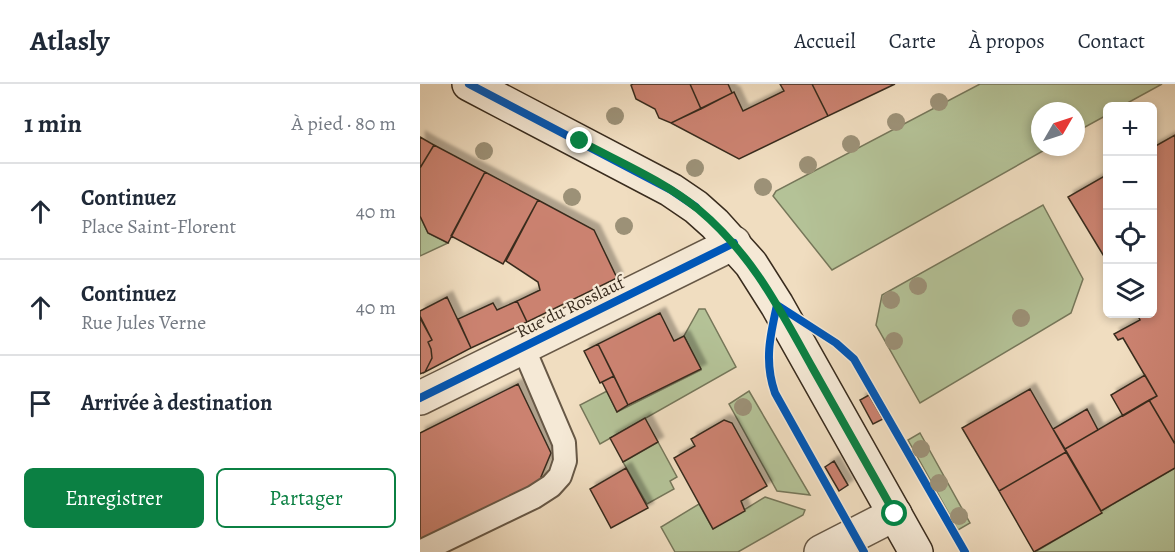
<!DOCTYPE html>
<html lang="fr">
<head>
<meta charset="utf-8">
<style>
  :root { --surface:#fff; --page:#f2f2f3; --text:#1f2937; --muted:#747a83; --line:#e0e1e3; --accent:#0b8043 }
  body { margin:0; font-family:Alegreya,serif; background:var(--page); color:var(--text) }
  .controls { position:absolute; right:18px; top:18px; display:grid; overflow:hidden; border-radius:9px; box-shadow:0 3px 9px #0003 }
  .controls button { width:54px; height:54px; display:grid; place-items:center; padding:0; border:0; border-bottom:2px solid var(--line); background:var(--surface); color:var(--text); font:30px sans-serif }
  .compass { position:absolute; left:611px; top:18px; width:54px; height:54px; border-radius:50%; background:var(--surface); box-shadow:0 3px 9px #0003; rotate:51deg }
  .stop { position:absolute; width:18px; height:18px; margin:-14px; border:4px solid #0b8043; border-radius:50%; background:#fff }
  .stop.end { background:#0b8043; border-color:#fff; box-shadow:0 2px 6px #0008 }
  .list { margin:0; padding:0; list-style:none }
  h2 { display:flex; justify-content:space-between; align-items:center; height:78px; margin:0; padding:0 24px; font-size:26px }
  h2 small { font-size:20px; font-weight:400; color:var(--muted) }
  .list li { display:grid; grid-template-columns:39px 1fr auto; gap:18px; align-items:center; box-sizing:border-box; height:96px; padding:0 24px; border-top:2px solid var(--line) }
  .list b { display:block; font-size:22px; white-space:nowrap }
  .list p { margin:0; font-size:20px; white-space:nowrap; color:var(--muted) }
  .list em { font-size:20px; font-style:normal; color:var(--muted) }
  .actions { display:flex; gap:12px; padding:18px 24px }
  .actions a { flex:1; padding:14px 0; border:2px solid var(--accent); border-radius:9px; text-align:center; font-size:21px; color:var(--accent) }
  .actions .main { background:var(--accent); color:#fff }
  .icon { flex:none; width:33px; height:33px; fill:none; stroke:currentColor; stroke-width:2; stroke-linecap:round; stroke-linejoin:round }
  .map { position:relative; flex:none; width:755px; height:468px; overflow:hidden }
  header { display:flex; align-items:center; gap:36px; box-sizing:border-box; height:84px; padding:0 30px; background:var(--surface); border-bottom:2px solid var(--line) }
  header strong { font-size:28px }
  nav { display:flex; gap:33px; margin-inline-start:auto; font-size:21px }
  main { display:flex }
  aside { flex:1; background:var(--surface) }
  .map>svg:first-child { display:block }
  .green { fill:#b4c297; stroke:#76775a; stroke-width:1.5 }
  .building { fill:#cb826f; stroke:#392c1e; stroke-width:1.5; filter:url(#shadow) }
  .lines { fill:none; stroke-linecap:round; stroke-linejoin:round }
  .service-casing { stroke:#675846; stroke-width:26 }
  .minor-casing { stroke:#675846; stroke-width:36 }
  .secondary-casing { stroke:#392c1e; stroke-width:36 }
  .service { stroke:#f5e9d6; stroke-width:22 }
  .minor { stroke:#f5e9d6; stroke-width:33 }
  .secondary { stroke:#f5e9d6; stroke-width:33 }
  .cycleway-casing { stroke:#f5e9d6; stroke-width:11 }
  .cycleway { stroke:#0057b8; stroke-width:8 }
  .tree { fill:#9c9177 }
  .route { stroke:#0b8043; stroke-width:8 }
  .labels { text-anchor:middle; stroke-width:4.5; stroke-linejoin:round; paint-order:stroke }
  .street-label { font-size:18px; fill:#392c1e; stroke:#f5e9d6 }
</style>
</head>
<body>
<header>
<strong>Atlasly</strong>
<nav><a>Accueil</a><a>Carte</a><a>À propos</a><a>Contact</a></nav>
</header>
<main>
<aside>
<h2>1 min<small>À pied · 80 m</small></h2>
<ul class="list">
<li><svg class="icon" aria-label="ahead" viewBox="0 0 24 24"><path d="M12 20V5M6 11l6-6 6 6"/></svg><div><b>Continuez</b><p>Place Saint-Florent</p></div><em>40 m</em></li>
<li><svg class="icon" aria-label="ahead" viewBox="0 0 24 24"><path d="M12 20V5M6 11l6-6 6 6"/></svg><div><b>Continuez</b><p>Rue Jules Verne</p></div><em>40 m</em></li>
<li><svg class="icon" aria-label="arrive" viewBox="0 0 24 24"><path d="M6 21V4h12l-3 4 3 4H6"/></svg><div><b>Arrivée à destination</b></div></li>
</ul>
<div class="actions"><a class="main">Enregistrer</a><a>Partager</a></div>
</aside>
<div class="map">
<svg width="755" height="468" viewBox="0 0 755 468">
  <defs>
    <filter id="shadow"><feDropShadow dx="5.5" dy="-5.5" stdDeviation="1.5" flood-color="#0004"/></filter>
  </defs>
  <rect width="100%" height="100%" fill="#f0ddc0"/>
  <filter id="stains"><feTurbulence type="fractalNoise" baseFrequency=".00333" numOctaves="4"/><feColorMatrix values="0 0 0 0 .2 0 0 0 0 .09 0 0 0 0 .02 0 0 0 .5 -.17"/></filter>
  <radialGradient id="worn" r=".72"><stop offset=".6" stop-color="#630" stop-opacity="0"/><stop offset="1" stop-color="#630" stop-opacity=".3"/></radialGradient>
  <path class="green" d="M560,0H742L702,22H688L687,31L656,48V27H620V63H630L412,186L353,112L356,107Z
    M623,121L663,195L651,229L500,319L456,241L462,211Z
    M0,132L8,149L28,159L0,172Z
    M279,225H285L316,283L180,360L160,321L187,307L197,328L281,286L264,252Z
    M329,307L390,411L357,407L309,320Z
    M500,349L550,439L538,446L488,356Z
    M238,358L257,393L250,397L254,405L227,420L203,378Z
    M755,384V468H615L681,429V427Z
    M345,413L385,426L383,431L318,468H255L241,443L279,420L293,445Z"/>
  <path class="building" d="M213,0H270L281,25L251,39L239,34L235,25L216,15L211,1Z
    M270,0H308L312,9L281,25Z
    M360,0H392L408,32L319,75L251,39L314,8L323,27L364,7Z
    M392,0H475L408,32Z
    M755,51V360L729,316L737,312L703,254L698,256L694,250L720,236L717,230H732V64Z
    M0,53L14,61L0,84Z
    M14,61L65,88L28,159L8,149L0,132V84Z
    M65,88L118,116L83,180L31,152Z
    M688,90V179L648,113Z
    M118,116L174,146L197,194L107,238L97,217L120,206L118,198L86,177Z
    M27,213L51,264L5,288L12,274L11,265L8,258L12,256L0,232V227Z
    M97,217L107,238L51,264L38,235L73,219L77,226Z
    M240,229L254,257L264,252L281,285L208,321L178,260Z
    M0,234L12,256L8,258L11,265L12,274L5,288L0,290Z
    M178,260L194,292L180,299L164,267Z
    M725,291L737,312L703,332L691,311Z
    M194,292L208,321L197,328L182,298Z
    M98,300L131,369L121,393L123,397L0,458V349Z
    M610,305L646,368L579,407L542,344Z
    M449,311L463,335L453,340L440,316Z
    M729,316L755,360V384L681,427L645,365Z
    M667,325L678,346L645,365L633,345Z
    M225,334L238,358L203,378L190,354Z
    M304,336L312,339L347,402L321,417L325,427L293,445L254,374L275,362L271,355Z
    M646,368L682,429L614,468L579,407Z
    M414,377L428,401L419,407L405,383Z
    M206,384L228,424L191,444L170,405Z"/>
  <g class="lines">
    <g class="service-casing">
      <path id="service" d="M0,468L114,413L131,402L140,392L145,377L144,359L103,263"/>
    </g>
    <g class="minor-casing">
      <path id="minor" d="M0,314L314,159
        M401,468L475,430"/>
    </g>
    <g class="secondary-casing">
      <path id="secondary" d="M49,0L251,106L276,123L295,140L331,180L357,221L496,468"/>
    </g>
    <use href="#service" class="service"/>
    <use href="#minor" class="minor"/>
    <use href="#secondary" class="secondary"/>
    <g class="cycleway-casing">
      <path id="cycleway" d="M49,0L251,106L276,123
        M0,314L314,159
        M444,468L355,309C344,278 350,252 357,221L416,259L434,275L545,468"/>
    </g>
    <use href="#cycleway" class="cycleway"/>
  </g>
  <g class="tree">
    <circle cx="519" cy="18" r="9"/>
    <circle cx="195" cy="32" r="9"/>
    <circle cx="476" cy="38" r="9"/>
    <circle cx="431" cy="60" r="9"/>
    <circle cx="64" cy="67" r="9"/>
    <circle cx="388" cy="81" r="9"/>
    <circle cx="275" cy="84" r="9"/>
    <circle cx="343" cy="103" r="9"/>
    <circle cx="152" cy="113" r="9"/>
    <circle cx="204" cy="142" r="9"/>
    <circle cx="498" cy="202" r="9"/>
    <circle cx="471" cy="216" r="9"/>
    <circle cx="601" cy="234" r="9"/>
    <circle cx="474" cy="257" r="9"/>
    <circle cx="323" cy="323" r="9"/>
    <circle cx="501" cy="365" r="9"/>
    <circle cx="519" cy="399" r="9"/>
    <circle cx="539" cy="432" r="9"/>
  </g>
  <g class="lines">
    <path class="route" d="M160,57C199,78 244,97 278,125C332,170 359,224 392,283C420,332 447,381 475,430"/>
  </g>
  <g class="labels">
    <g class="street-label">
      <text transform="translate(150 223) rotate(-26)" y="6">Rue du Rosslauf</text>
    </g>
  </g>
  <rect width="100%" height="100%" filter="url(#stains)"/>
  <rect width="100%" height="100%" fill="url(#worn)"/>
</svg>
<div class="controls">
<button>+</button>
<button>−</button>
<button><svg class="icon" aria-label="locate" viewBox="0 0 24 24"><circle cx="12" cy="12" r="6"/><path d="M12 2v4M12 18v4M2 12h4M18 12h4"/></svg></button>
<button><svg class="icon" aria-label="layers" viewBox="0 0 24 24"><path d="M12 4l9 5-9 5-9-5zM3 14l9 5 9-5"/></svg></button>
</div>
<svg class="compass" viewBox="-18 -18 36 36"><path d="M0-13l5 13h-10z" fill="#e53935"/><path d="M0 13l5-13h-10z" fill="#747a83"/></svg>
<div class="stop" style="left:475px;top:430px"></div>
<div class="stop end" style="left:160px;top:57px"></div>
</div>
</main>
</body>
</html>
